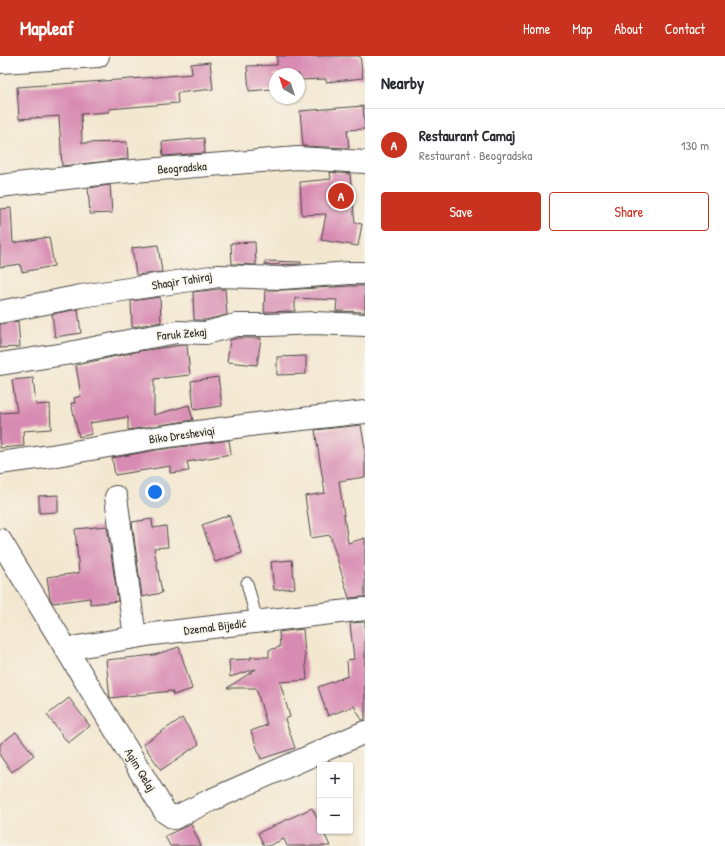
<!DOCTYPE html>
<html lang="en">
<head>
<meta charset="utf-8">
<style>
  :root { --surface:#fff; --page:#f7f7f7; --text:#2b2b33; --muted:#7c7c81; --line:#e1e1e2; --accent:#c8321e }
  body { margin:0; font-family:"Patrick Hand",sans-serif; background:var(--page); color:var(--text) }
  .controls { position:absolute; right:12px; bottom:12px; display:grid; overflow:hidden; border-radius:4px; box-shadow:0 1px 3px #0004 }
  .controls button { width:36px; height:36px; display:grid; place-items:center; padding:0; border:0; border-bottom:1px solid var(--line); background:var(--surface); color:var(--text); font:20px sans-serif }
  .compass { position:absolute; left:269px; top:12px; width:36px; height:36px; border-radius:50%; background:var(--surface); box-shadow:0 1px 3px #0004; rotate:321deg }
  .you { position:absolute; left:155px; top:436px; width:14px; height:14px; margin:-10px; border:3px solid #fff; border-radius:50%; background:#1a73e8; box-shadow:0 0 0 6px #1a73e833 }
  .badge { display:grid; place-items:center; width:26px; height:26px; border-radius:50%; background:var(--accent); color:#fff; font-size:13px; font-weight:700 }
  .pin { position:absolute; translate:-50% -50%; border:2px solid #fff; box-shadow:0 1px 4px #0006 }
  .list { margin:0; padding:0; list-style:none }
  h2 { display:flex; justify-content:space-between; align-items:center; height:52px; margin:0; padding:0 16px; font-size:17px }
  h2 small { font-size:13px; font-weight:400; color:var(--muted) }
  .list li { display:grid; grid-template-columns:26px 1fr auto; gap:12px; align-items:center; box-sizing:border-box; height:72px; padding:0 16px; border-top:1px solid var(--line) }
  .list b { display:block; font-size:15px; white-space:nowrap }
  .list p { margin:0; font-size:13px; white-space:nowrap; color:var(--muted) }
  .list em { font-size:13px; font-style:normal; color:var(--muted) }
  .actions { display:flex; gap:8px; padding:12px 16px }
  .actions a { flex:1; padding:9px 0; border:1px solid var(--accent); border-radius:4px; text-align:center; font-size:14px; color:var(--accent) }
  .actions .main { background:var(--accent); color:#fff }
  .map { position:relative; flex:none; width:365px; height:790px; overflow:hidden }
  header { display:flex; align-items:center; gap:24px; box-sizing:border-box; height:56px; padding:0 20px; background:var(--accent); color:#fff }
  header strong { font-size:19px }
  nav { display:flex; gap:22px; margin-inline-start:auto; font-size:14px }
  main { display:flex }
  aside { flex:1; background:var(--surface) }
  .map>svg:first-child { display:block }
  .building { fill:#d88bb2 }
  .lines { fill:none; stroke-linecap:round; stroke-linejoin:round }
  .service-casing { stroke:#494744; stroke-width:13 }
  .minor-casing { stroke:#494744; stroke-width:24 }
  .service { stroke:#fff; stroke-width:11 }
  .minor { stroke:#fff; stroke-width:22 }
  .labels { text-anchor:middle; stroke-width:3; stroke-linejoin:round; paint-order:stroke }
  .street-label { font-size:12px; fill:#2b2b2b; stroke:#f7f3e8 }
</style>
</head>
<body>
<header>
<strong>Mapleaf</strong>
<nav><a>Home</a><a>Map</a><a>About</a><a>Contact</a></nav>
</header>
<main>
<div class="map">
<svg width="365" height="790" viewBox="0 0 365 790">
  <rect width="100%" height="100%" fill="#f7f3e8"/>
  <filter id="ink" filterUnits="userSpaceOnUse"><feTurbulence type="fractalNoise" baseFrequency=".025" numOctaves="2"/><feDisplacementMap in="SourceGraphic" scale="8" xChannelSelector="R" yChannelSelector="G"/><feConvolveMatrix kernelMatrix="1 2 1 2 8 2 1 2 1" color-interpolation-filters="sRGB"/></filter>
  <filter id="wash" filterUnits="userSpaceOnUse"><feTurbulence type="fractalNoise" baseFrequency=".012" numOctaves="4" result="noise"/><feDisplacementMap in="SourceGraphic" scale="16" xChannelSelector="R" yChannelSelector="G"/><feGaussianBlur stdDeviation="0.9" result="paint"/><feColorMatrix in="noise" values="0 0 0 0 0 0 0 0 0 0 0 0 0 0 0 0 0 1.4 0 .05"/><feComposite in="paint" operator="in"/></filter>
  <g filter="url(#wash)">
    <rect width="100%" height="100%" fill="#f3e7d0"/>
    <g id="blocks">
      <path class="building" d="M277,0H360L363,22L326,26V23L299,24V18H275V25H273V33L249,35L247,10L277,9Z
        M210,6L213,33L177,37L178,47L109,53V56L81,58L82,87L127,86L128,103L62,110L59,60L19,63L17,31L118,24L192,18L191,8Z
        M363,50L365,73L347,74L349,92L303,90L300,55Z
        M204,82L205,97L163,100L162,86Z
        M330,116L350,118L355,167L362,168L358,190L321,184L326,158L302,159L300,126L331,123Z
        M110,129L112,157L90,158L88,132Z
        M11,152L13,187L49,181L54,210L22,216L20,208L0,211V153Z
        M255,186L256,209L232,208L231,187Z
        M158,189L162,216L136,219L132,192Z
        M265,205L301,206V208L265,209Z
        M350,230H365V256L336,255L337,244L295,242V255L264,256L265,234H283Z
        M219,233H225L227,259L205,264H194L193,236Z
        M160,241L161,266L132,271L131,245Z
        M78,253L81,277L55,281L52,258Z
        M18,265L20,291L0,292V268Z
        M238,282H261L257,309L227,306L230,284Z
        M182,289H187L190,319L154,323V359L189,349L193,364L128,374V361L90,367L92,378L79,381L71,347H75L74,342L81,340L76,309L140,295Z
        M306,300V318L277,319V301Z
        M218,321L222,350L194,354L191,325Z
        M33,322L36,349L50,348L51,373L23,375L24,390L0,392V357L17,356L12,324Z
        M361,369L365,392V421L339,425L348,487L365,482V541L349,542L330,479L311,482L305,440L325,437L315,374Z
        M229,384L231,398L187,406L189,415L170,417V410L115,419L112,402L156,394Z
        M58,439V456L39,457V440Z
        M229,459L242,497L215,506L202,469Z
        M152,463L153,472L166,470L168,491L154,492L162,537L142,541L132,466Z
        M107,470L118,545L90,548V542L53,547L50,542L47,521L79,517L75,473Z
        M292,504L295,532L274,534L271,506Z
        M365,566V664H362L354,650L328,660L318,631L348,620L347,604L354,603L350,567Z
        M303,573L307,624L280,626L290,661L285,663L295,692L261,703L251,675L267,669L256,632H227L256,613L230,621L229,604L251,603L250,601H269V594L280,591L279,576Z
        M179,591L192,633L173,639L172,635L110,642L106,604L154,599Z
        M69,642L90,670L68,687L47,659Z
        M182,662L199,688L161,714L143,688Z
        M16,676L34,699L12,716L0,700V688Z
        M312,752L320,768V775H323L330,790H287L284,783L268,790H264L258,777Z
        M191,768L201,790H170L165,780Z"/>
    </g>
  </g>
  <g filter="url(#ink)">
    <use href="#blocks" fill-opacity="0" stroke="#494744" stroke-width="1"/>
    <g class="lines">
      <g class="service-casing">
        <path id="service" d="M247,527L257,565"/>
      </g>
      <g class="minor-casing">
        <path id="minor" d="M0,6L98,0
          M0,130L108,117L298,102L365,106
          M0,256L81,240L218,220L282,222L350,217H365
          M0,308L65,298L138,283L177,276L206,277L236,269H269L314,267L365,269
          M0,407L51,400L154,382L257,368L365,356
          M116,441L135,581
          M0,484L165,756L174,762L211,744L365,676
          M66,593L153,578L365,553"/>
      </g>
      <use href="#service" class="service"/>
      <use href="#minor" class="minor"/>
    </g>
  </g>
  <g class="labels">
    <g class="street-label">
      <text transform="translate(182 112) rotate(-4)" y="4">Beogradska</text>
      <text transform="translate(182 225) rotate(-9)" y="4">Shaqir Tahiraj</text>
      <text transform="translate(182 278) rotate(-5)" y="4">Faruk Zekaj</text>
      <text transform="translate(182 379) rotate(-8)" y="4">Biko Dresheviqi</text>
      <text transform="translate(215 571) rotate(-7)" y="4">Dzemal Bijedić</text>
      <text transform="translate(140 714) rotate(59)" y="4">Agim Qelaj</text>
    </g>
  </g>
</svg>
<div class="controls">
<button>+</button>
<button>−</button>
</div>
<svg class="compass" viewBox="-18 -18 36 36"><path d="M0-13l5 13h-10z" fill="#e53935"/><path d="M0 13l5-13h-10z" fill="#7c7c81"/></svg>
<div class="you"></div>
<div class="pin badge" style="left:341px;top:140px">A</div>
</div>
<aside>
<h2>Nearby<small></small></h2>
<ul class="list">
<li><span class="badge">A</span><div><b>Restaurant Camaj</b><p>Restaurant · Beogradska</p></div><em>130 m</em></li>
</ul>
<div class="actions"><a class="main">Save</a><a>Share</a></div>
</aside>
</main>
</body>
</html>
